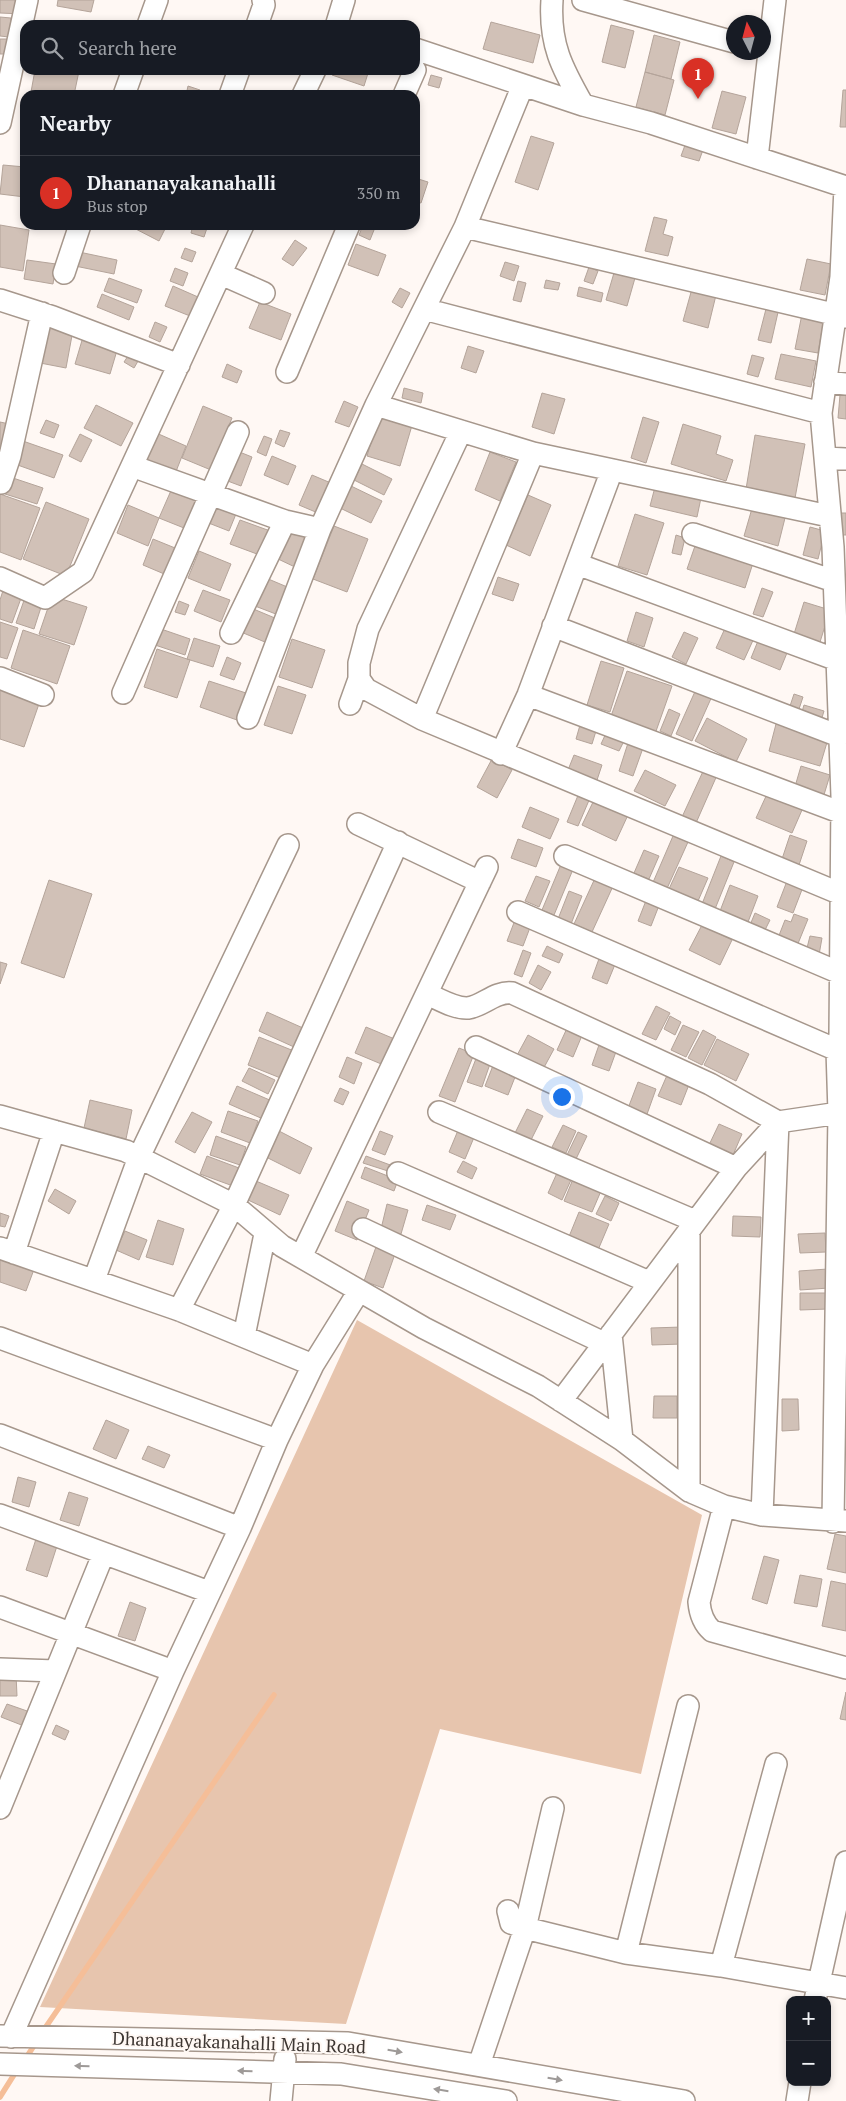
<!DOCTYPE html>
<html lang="en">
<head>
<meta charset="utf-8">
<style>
  :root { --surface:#171b24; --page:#20242c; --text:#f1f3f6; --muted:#9ea1a6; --line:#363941; --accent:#d93025 }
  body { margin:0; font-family:"PT Serif",serif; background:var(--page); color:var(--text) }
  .controls { position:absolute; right:15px; bottom:15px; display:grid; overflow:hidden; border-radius:10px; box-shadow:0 2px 8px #0003 }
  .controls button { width:45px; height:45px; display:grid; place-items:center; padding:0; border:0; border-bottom:1px solid var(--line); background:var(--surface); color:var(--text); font:25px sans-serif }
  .compass { position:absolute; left:726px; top:15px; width:45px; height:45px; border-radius:50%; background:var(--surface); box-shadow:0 2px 8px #0003; rotate:354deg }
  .you { position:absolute; left:561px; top:1096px; width:18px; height:18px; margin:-12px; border:4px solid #fff; border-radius:50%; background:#1a73e8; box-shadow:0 0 0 8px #1a73e833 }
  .badge { display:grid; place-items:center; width:32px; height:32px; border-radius:50%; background:var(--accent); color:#fff; font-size:16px; font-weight:700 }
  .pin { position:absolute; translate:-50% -41px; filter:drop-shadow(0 1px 2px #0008) }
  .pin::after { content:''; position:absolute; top:26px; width:18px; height:15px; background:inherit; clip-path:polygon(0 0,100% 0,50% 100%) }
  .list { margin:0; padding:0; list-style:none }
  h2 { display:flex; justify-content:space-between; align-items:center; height:65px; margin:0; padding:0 20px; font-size:21px }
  h2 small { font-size:16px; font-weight:400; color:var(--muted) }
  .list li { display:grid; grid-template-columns:32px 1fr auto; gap:15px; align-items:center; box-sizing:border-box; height:75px; padding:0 20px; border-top:1px solid var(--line) }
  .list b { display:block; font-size:19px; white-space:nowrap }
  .list p { margin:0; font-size:16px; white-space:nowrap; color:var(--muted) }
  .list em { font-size:16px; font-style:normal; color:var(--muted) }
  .icon { flex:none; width:28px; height:28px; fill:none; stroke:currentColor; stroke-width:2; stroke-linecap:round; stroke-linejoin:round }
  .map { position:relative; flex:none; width:846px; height:2101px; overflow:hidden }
  .search { position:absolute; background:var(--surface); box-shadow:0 2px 8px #0003; left:20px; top:20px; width:400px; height:55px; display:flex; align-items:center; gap:12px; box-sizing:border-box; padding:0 18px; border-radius:15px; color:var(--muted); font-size:19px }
  .panel { position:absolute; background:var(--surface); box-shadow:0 2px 8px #0003; left:20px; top:90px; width:400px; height:140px; border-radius:15px }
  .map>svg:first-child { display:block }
  .green { fill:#e7c5ae }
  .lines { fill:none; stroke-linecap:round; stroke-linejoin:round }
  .stream { stroke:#f5be98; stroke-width:5.5 }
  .building { fill:#d1c1b7; stroke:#b4a49a }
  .minor-casing { stroke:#a6978c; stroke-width:24 }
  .minor { stroke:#fff; stroke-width:21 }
  .oneway { fill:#9e9a98 }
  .labels { text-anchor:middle; stroke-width:4; stroke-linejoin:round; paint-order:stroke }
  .street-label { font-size:18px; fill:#3d3632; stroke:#fff8f4 }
</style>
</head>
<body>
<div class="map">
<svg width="846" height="2101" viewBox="0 0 846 2101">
  <rect width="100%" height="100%" fill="#fff8f4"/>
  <path class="green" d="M357,1320L702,1515L641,1774L440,1729L346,2024L40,2007Z"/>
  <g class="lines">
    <path class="stream" d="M43,2031L274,1695
      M24,2061L37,2041
      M0,2097L17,2070"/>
  </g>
  <path class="building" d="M0,0H24L23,14L0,13Z
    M58,0H94L91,12L57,6Z
    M0,17L11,18L9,37L0,36Z
    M491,22L540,35L533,63L483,49Z
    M611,25L634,31L625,68L602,62Z
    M654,35L680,42L671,79L645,72Z
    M0,39H7V54H0Z
    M35,70L79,71L74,95H47L31,92Z
    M334,70H369L364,86L332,75Z
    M645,72L674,80L665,115L636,107Z
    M431,75L442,78L439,88L428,85Z
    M188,86L200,90L199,95H186Z
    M843,90H846V127H840Z
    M722,91L746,97L736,134L712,128Z
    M531,136L554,143L538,190L515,182Z
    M688,137L704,147L699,161L681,156Z
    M3,165L25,167V197L0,194Z
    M415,178L428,182L421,203L415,202Z
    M654,217L667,220L663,234L673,237L668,256L645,251Z
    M0,225L29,230L23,271L0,267Z
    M128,225H167L159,241Z
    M193,225H208L204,237L191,233Z
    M363,225H376L370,240L359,235Z
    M295,240L307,248L293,266L282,259Z
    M356,244L386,255L378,276L348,265Z
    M185,248L196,252L192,262L181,258Z
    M79,252L117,260L114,274L75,266Z
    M807,259L831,264L825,295L800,290Z
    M27,260L56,264L53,284L24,279Z
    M505,262L519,266L514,281L500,276Z
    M616,266L637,271L627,306L606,300Z
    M589,267L598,271L593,284L584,281Z
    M175,268L188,273L183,286L170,281Z
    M109,278L142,290L137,303L104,291Z
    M546,280L560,283L558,290L544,288Z
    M518,281L526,283L521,302L513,300Z
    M693,285L717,291L708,328L683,321Z
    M173,286L198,297L190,316L165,306Z
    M579,287L603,293L601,302L577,296Z
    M400,288L410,293L402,308L392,302Z
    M102,294L134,307L129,320L97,307Z
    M260,302L291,314L281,340L249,328Z
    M767,305L779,308L771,343L758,340Z
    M802,314L824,318L818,353L795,349Z
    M155,322L167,327L160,342L149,337Z
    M42,325L73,330L66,368L35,362Z
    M83,337L118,347L110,374L75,364Z
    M468,346L484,351L476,373L461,368Z
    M132,350L141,356L134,368L124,362Z
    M781,354L816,361L811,387L775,379Z
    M752,355L764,358L758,377L747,374Z
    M227,364L242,371L237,383L222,377Z
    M404,388L423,393L421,403L402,398Z
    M542,393L565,399L554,434L532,427Z
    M840,395H846V419L838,418Z
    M344,401L358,407L349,427L335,422Z
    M96,405L133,423L121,446L84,428Z
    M203,406L232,418L211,470L182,458Z
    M380,413L413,422L400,466L367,456Z
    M643,417L659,422L646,463L631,458Z
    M46,420L59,425L54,438L40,433Z
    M0,422L14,425L7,452L0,451Z
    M683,424L721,436L716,454L733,460L726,481L671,464Z
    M280,430L290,433L284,447L275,443Z
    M154,432L186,446L175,474L143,461Z
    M80,434L92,440L81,462L69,456Z
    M755,435L805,444L795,498L746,489Z
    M264,436L272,439L266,456L257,452Z
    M20,440L63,455L54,478L12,463Z
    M237,451L252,457L241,486L225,480Z
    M490,452L516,462L500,501L475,490Z
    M272,456L296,466L288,485L264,475Z
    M362,464L392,479L384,495L354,480Z
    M312,475L338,486L325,516L299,505Z
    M10,477L43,488L37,504L5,494Z
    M173,486L202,498L189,530L159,518Z
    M351,486L382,501L371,523L340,508Z
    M655,487L701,498L697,517L650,506Z
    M0,494L40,508L21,560L0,552Z
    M528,495L551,505L530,556L506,545Z
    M46,502L89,519L66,576L23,559Z
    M128,505L159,518L148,546L117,533Z
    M213,505L236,514L229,531L206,522Z
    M753,505L786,514L778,546L744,536Z
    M840,513H846V535H841Z
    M635,514L664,523L647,575L618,566Z
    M240,520L273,532L265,557L230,544Z
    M334,526L368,539L347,592L313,579Z
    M810,527L825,531L818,559L803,555Z
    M291,529L311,538L297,568L276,558Z
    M676,535L685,538L681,555L672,553Z
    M153,539L180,550L169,576L143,565Z
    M696,543L753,563L745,588L687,569Z
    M199,551L231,564L220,591L188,578Z
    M498,577L519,584L513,601L492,594Z
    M266,578L292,589L281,616L255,606Z
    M5,584L24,590L12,623L0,619V600Z
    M762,588L773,592L763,617L753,614Z
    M203,590L230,600L221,622L194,611Z
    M27,592L44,598L34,629L16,623Z
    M52,596L87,607L74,645L39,634Z
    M179,601L189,605L185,615L175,612Z
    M804,602L830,610L820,642L794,634Z
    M251,608L282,621L272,645L241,632Z
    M636,612L653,618L644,647L627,641Z
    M0,622L18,628L7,659L0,657Z
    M727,624L755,636L744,660L716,648Z
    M161,629L190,639L185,655L155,645Z
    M23,630L70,646L57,684L11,668Z
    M684,632L698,638L686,664L672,657Z
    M760,636L789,648L780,670L751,658Z
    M194,638L220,646L213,667L187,659Z
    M292,639L325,650L312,688L279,677Z
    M157,649L190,660L177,698L144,687Z
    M227,657L241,663L234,680L220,675Z
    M601,661L624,668L610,712L587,705Z
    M627,671L672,686L655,734L610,719Z
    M209,681L246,693L237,720L200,707Z
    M278,686L306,695L292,734L264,725Z
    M697,687L713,694L692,741L676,734Z
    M0,688L40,701L24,747L0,739Z
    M794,694L803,697L798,712L789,709Z
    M804,705L824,711L821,721L801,715Z
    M669,709L680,714L671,736L660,731Z
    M707,718L747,739L736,762L695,741Z
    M776,724L828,739L820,766L769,751Z
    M580,725L596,731L592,744L576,739Z
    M607,731L625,739L619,751L601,744Z
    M628,743L643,748L633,776L619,771Z
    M574,755L602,765L597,780L568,770Z
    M492,759L512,770L497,798L477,787Z
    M801,766L830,775L823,798L794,790Z
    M705,767L718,773L696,823L682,817Z
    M645,770L676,785L665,806L634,791Z
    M579,793L590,798L578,826L567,822Z
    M767,794L802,810L792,833L756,818Z
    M594,800L628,815L616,841L582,825Z
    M530,807L559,819L550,839L522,827Z
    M790,835L807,841L798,868L781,862Z
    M673,836L688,842L665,893L651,887Z
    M518,839L543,848L536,867L511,858Z
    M644,850L659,856L649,879L634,873Z
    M721,856L734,862L715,909L702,904Z
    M562,862L574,867L554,915L542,910Z
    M679,867L708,878L698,901L669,889Z
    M536,876L550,881L539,907L525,901Z
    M596,876L614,884L592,932L574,924Z
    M49,880L92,894L64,978L21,963Z
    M787,881L803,887L793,913L777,907Z
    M730,885L758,896L748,922L720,911Z
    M569,891L582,896L571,924L558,919Z
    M647,898L660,903L651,926L638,921Z
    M755,913L770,920L764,932L750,925Z
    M794,914L808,919L797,946L778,938L785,920L791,922Z
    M515,920L531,925L523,946L507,941Z
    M702,925L732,940L720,965L689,950Z
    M810,936L822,938L819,955L806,952Z
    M547,946L563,954L559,963L542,956Z
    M523,950L531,953L522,977L514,974Z
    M600,956L616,962L607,984L592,978Z
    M0,962L7,964L0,984Z
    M538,965L551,972L541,990L529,983Z
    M656,1006L670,1013L656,1040L642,1034Z
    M267,1012L303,1028L294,1047L259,1031Z
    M670,1016L681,1022L675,1035L664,1029Z
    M683,1025L699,1032L686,1057L671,1050Z
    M568,1026L583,1033L573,1057L557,1050Z
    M366,1027L397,1040L386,1066L355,1053Z
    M703,1030L716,1037L702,1065L688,1058Z
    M528,1035L554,1049L541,1073L515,1059Z
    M259,1037L294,1051L283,1079L248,1065Z
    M717,1039L749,1054L736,1081L704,1065Z
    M600,1042L617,1049L609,1071L592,1065Z
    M459,1048L474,1054L455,1102L439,1096Z
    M477,1056L491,1061L482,1087L467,1082Z
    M347,1057L362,1063L354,1084L339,1077Z
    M494,1063L517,1072L508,1095L485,1086Z
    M249,1068L275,1080L268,1094L242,1081Z
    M668,1073L690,1082L681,1105L658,1096Z
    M638,1082L656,1089L646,1117L627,1111Z
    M237,1086L272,1101L263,1119L229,1104Z
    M340,1088L349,1092L343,1105L334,1101Z
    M90,1100L132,1110L126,1139L84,1128Z
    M527,1109L543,1116L531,1140L515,1133Z
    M228,1111L258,1121L250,1143L221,1132Z
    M192,1112L212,1122L195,1153L175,1142Z
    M719,1124L742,1134L733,1155L709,1145Z
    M563,1125L576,1131L566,1153L552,1147Z
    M459,1128L475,1135L465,1159L449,1152Z
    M279,1131L312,1148L300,1174L266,1157Z
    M380,1131L393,1136L385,1155L372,1150Z
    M578,1132L587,1136L576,1159L567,1155Z
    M216,1136L246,1147L240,1165L210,1155Z
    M207,1156L239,1168L233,1186L200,1174Z
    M366,1156L393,1166L391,1172L363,1163Z
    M463,1161L477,1168L472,1179L457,1172Z
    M365,1167L398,1180L394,1191L361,1178Z
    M557,1173L571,1180L562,1200L548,1193Z
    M573,1179L601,1191L592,1212L564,1201Z
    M256,1181L289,1195L280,1215L248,1200Z
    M55,1189L76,1201L69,1214L48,1201Z
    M605,1196L619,1203L611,1221L596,1214Z
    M347,1201L369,1210L357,1240L335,1231Z
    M387,1204L408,1210L401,1234L381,1229Z
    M427,1205L456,1215L450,1230L422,1220Z
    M579,1212L609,1224L598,1250L568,1239Z
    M0,1213L9,1216L5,1227L0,1226Z
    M733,1216L761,1217L760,1237L732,1236Z
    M158,1220L184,1229L173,1265L146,1257Z
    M125,1231L147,1240L139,1260L116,1250Z
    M825,1233L826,1252L800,1253L798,1234Z
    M377,1244L396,1251L383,1288L364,1281Z
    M0,1251L36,1264L26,1291L0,1282Z
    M828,1269L829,1288L800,1290L799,1271Z
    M800,1293H828V1309L800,1310Z
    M682,1327V1344L652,1345L651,1328Z
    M654,1396H677V1418H653Z
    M782,1399H798L799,1430L782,1431Z
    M106,1420L129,1430L116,1459L93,1449Z
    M148,1446L170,1455L164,1468L142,1459Z
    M18,1477L36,1482L29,1507L12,1502Z
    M69,1492L88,1498L79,1526L60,1520Z
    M835,1534L846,1536V1573L827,1569Z
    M36,1539L57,1546L47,1577L26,1570Z
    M764,1556L779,1560L767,1604L752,1599Z
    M800,1575L822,1579L817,1607L794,1603Z
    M831,1581L846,1584V1631L822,1626Z
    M130,1602L146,1608L135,1641L118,1636Z
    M0,1674H16L17,1696H0Z
    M846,1692V1720L840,1719Z
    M7,1704L30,1712L24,1726L1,1717Z
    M56,1725L69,1731L65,1740L52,1734Z"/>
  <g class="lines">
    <g class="minor-casing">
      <path id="minor" d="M552,0C549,44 562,68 583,105L651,123L846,187
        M583,0L734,42
        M337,23L344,0
        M148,25L157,0
        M257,25L264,5L263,0
        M415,49L583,105
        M124,95L133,70
        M230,95L239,70
        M303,95L315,70
        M404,95L415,70
        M0,123L27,0
        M757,158L775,0
        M465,227L846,317
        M64,273L80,225
        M221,274L264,293
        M0,300L53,317L179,365
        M424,309L821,413
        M287,372L349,225
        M825,382L846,384
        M376,405L533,453L829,516
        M825,458L846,459
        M132,466L285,521L320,529
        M1,483L10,456L42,313
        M693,534L834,581
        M577,564L837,660
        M0,578L45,598L83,572L243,225
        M553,626L839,736
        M231,633L285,521
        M0,678L43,695
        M359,679L366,689L422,719L841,894
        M123,693L238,432
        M528,695L842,813
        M350,704L359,679V663L368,629L461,431
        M248,718L320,529L376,405L465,227L523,85
        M422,719L533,453
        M501,754L528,695L612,470
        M358,824L480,882
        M565,856L840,973
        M518,912L837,1050
        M427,994C439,999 455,1009 468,1008C483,1006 495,991 512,993L710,1084L778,1122L762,1515
        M476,1047L736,1168
        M439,1112L695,1221
        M0,1116L126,1151L234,1205L282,1246L424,1328L538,1386L622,1440L689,1491L724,1506L762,1515L846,1521
        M398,1173L649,1282
        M363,1229L604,1343
        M689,1232V1491
        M0,1248L179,1310L313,1365
        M14,1253L54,1131
        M301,1257L487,867
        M94,1280L139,1157L288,845
        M179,1310L234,1205L398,842
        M611,1334L622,1440
        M244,1336L265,1234
        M0,1338L277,1440
        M561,1401L736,1168L778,1122L839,1113
        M0,1435L240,1528
        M724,1506L699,1602C700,1614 703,1623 712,1631L846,1668
        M0,1515L209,1592
        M833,1522L839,1113L837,1050L840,1035L842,796L833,547L821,413L841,277L845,187
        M0,1607L173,1671
        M0,1669L55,1671
        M0,1808L103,1555
        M553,1808L525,1928L626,1953L721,1966L846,1988
        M626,1953L688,1706
        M721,1966L776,1764
        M815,2000L846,1862
        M0,2036L348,2043L684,2101
        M11,2037L173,1671L240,1528L277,1440L313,1365L359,1291
        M0,2064L341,2074L506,2101
        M479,2065L525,1928L511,1923L508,1911
        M281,2101L285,2059
        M797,2101L800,2082"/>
    </g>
    <use href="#minor" class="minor"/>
  </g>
  <defs><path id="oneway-solid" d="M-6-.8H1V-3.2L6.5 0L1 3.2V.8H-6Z" transform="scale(1.25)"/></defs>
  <g class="oneway">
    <use href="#oneway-solid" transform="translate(395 2051) rotate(10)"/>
    <use href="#oneway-solid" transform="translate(82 2066) rotate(-178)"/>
    <use href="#oneway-solid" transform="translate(245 2071) rotate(-178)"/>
    <use href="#oneway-solid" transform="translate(555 2079) rotate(10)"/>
    <use href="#oneway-solid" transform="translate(441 2090) rotate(-171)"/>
  </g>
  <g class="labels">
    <g class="street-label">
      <text transform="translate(239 2043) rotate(2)" y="6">Dhananayakanahalli Main Road</text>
    </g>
  </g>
</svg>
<div class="controls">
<button>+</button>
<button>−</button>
</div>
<svg class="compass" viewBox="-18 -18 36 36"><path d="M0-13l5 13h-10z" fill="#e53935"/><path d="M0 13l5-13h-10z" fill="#9ea1a6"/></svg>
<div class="you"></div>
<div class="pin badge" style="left:698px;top:99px">1</div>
<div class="search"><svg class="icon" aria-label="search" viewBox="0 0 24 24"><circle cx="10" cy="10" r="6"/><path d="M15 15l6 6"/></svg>Search here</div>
<section class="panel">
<h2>Nearby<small></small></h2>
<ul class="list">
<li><span class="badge">1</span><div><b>Dhananayakanahalli</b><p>Bus stop</p></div><em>350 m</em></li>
</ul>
</section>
</div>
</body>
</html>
